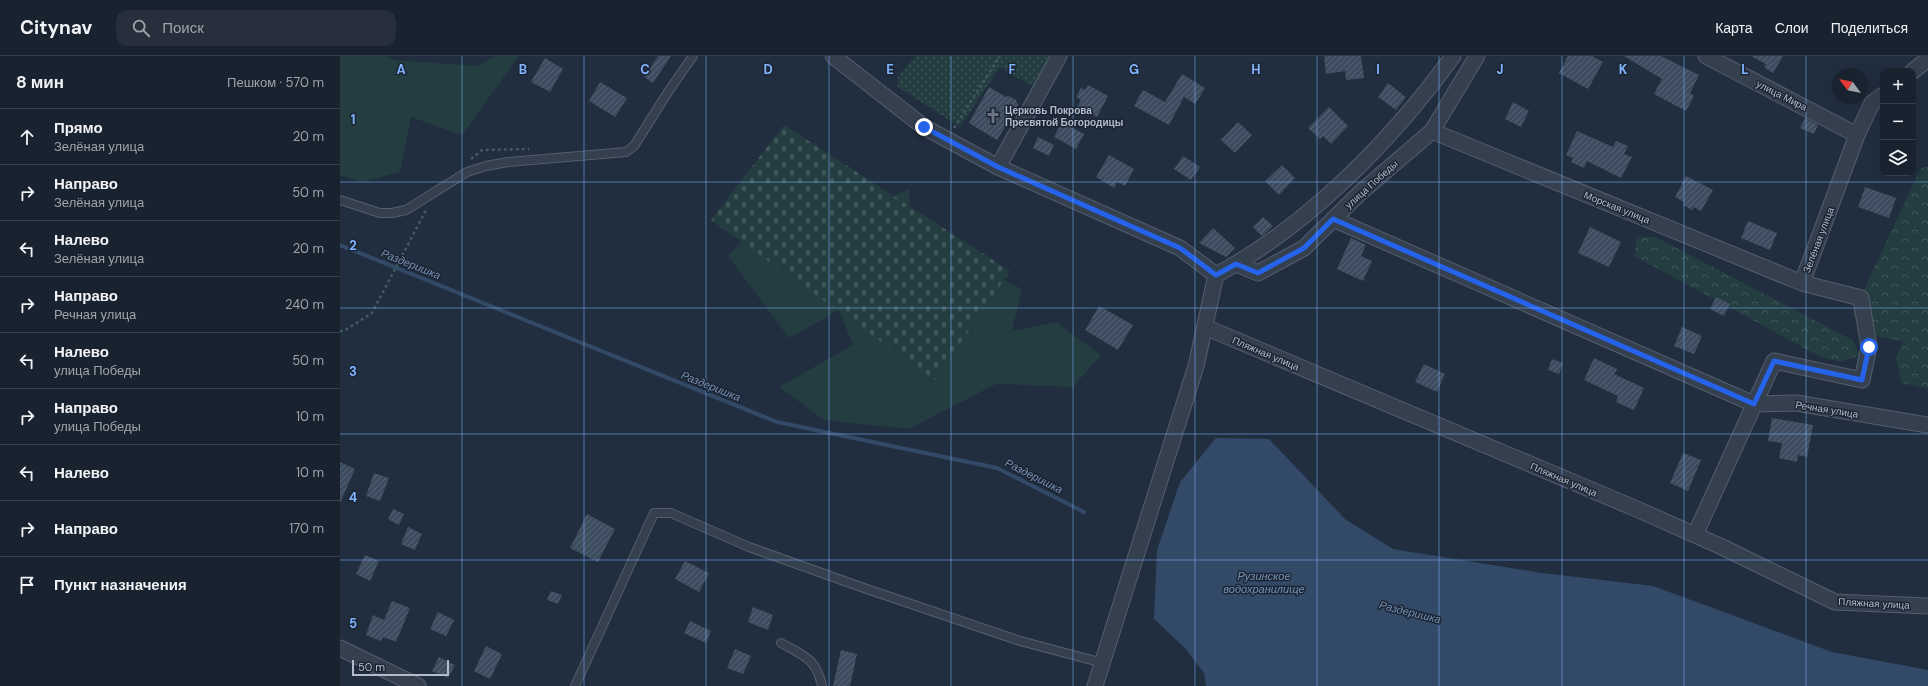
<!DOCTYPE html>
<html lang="ru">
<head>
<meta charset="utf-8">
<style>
  :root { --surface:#19222f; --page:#262f3b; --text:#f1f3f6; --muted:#9fa4aa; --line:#373f4b }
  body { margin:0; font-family:"DM Sans",sans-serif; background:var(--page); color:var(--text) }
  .controls { position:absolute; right:12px; top:12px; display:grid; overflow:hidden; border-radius:8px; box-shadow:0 4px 16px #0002 }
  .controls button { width:36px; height:36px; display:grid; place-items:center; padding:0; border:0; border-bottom:1px solid var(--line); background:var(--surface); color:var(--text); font:20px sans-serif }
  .compass { position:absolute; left:1492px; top:12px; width:36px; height:36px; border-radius:50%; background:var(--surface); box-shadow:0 4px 16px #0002; rotate:302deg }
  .scale { position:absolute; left:12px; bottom:10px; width:97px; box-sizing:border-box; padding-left:4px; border:2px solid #b1bbca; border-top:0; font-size:11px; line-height:14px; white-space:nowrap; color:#b1bbca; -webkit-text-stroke:3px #1b2534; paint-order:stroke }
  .stop { position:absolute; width:12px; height:12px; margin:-9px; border:3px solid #2563eb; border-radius:50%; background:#fff }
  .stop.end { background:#2563eb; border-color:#fff; box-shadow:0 1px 4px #0008 }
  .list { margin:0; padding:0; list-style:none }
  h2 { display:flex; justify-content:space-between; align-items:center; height:52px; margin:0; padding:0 16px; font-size:17px }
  h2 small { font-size:13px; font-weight:400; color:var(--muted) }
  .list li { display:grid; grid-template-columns:26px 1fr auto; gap:12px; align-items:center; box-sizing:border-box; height:56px; padding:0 16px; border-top:1px solid var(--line) }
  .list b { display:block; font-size:15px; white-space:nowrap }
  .list p { margin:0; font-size:13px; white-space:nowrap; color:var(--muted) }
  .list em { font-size:13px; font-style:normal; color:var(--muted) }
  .icon { flex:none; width:22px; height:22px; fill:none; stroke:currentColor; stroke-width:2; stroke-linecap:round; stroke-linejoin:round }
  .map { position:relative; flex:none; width:1588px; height:630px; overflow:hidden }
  header { display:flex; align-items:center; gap:24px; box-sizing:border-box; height:56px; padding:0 20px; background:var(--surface); border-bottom:1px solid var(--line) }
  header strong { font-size:19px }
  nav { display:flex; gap:22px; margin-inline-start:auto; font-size:14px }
  .search { width:280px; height:36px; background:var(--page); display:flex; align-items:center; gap:10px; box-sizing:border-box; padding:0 14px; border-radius:12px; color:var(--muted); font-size:15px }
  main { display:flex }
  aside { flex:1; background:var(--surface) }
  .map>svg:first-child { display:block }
  .grass { fill:#233d40 }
  .forest { fill:url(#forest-crowns) }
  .cemetery { fill:url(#cemetery-stones) }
  .park { fill:url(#park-dots) }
  .water { fill:#334968 }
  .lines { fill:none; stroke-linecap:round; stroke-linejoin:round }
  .stream { stroke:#334968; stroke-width:4 }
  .building { fill:url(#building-hatch) }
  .service-casing { stroke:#545e6d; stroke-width:10 }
  .minor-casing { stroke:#545e6d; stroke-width:17 }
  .path { stroke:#415a5d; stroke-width:2.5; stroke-dasharray:3 3; stroke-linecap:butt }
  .service { stroke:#35404f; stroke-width:8 }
  .minor { stroke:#35404f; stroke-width:15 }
  .route { stroke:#2563eb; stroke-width:5 }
  .grid { fill:none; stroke:#81b3ff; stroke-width:1; stroke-opacity:0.55 }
  .labels { text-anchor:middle; stroke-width:3; stroke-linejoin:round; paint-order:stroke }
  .street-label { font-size:10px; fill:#b1bbca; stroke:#1b2534 }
  .poi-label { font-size:10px; font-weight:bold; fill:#b1bbca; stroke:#1b2534; text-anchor:start }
  .water-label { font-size:11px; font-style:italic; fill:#7691b4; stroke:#1b2534 }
  .grid-label { font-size:13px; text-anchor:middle; font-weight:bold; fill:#81b3ff; stroke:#1b2534; stroke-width:3; stroke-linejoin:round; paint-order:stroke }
</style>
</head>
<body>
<header>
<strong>Citynav</strong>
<div class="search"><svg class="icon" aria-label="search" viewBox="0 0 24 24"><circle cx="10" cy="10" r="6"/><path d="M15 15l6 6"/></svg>Поиск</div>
<nav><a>Карта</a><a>Слои</a><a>Поделиться</a></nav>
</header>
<main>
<aside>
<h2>8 мин<small>Пешком · 570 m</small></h2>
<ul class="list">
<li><svg class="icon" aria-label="ahead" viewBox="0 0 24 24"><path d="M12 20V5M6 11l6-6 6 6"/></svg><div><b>Прямо</b><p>Зелёная улица</p></div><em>20 m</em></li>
<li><svg class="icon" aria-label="right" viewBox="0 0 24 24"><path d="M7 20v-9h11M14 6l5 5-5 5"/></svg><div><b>Направо</b><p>Зелёная улица</p></div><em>50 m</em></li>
<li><svg class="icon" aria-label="left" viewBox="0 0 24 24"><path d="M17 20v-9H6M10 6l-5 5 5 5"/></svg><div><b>Налево</b><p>Зелёная улица</p></div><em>20 m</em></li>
<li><svg class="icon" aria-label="right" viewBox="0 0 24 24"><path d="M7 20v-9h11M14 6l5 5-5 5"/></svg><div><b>Направо</b><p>Речная улица</p></div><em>240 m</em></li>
<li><svg class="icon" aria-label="left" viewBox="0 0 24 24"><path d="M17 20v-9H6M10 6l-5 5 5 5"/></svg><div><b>Налево</b><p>улица Победы</p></div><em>50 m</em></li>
<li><svg class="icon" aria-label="right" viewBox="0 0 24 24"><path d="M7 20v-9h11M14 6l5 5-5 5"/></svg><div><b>Направо</b><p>улица Победы</p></div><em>10 m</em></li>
<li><svg class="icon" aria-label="left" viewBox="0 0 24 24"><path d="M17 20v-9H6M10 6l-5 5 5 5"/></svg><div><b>Налево</b></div><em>10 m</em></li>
<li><svg class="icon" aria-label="right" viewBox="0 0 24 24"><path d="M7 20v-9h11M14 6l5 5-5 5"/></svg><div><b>Направо</b></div><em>170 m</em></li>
<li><svg class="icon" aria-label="arrive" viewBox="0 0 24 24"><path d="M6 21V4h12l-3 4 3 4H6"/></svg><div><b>Пункт назначения</b></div></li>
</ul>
</aside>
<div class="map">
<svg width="1588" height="630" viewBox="0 0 1588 630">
  <defs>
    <pattern id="forest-crowns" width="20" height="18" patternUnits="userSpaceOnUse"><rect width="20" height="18" fill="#233d40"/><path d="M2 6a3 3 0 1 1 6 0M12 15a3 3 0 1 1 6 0" fill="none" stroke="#41575a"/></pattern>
    <pattern id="cemetery-stones" width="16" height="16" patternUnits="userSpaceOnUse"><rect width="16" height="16" fill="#233d40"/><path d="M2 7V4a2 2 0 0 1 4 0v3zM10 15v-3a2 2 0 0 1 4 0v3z" fill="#41575a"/></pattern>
    <pattern id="park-dots" width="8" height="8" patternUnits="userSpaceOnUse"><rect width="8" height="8" fill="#233d40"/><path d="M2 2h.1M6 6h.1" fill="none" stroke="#41575a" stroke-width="1.8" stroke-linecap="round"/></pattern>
    <pattern id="building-hatch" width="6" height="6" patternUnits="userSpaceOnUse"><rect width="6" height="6" fill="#3d4c5f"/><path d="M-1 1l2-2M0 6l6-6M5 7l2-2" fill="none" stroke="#576475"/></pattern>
  </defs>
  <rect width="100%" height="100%" fill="#212e3f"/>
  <path class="grass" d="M0,0H47L52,4L138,10L155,0H179L122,79L71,61L60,116L22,126L0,119Z
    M479,100L528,152L569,133L575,222L624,203L682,233L672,275L716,266L761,299L733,331L656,328L569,373L484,364L439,331L513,289L499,254L449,282L388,200Z"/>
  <path class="forest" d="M1588,111V333L1562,327L1556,303L1563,285L1528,279L1512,259L1581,112Z
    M1297,181H1316L1512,284L1520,299L1501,306L1481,301L1294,200Z"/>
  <path class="cemetery" d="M444,69L670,215L595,324L371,164Z"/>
  <path class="park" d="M576,0H711L693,31L660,11L620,71L558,31V20Z"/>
  <path class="water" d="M876,382L929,383L1005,463L1053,493L1202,517L1313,530L1492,596L1588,614V630H866L864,617L845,592L814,563L817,494L840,426Z"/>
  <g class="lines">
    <path class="stream" d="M0,189L437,366L657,412L744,456"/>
  </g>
  <path class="building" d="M318,0H331L313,27L304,21Z
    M984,0H1021L1024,22L1006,24L1005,15L986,18Z
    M1228,0H1252L1263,6L1248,33L1219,17Z
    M1284,0H1321L1359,19L1350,37L1354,40L1346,55L1314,38L1322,23Z
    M1411,0H1443L1433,17L1424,11L1426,8Z
    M205,2L223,13L210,36L191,26Z
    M842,18L865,32L855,48L844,41L829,69L794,50L803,34L825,46Z
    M260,26L287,42L275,61L249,45Z
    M1048,27L1066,41L1056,54L1038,41Z
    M748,29L768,40L757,61L737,51L741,44L736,41L741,32L745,34Z
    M649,31L666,41L669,40L676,44L678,49L657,84L629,67Z
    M1173,46L1189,55L1181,71L1165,63Z
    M989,51L1008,70L991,88L983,80L980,83L968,72Z
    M1465,62L1478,69L1474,78L1460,72Z
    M722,66L744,78L736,93L714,81Z
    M898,66L912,79L895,97L881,84Z
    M1237,75L1273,91L1276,85L1288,90L1284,98L1292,101L1281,122L1247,105L1244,112L1231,106L1233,102L1226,99Z
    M698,81L714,89L709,100L693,92Z
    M769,99L794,113L785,130L777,126L774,132L756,121Z
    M843,100L860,111L851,124L834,113Z
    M942,109L955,122L939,139L925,125Z
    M1346,120L1373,134L1361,155L1354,151L1352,154L1343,149L1344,146L1335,141Z
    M1525,131L1556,142L1549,162L1518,151Z
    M923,161L933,170L922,180L913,171Z
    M1408,165L1437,177L1430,194L1401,182Z
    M1250,171L1281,186L1269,211L1238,197Z
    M873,172L895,192L886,201L859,187Z
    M1011,182L1026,189L1021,200L1032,205L1023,225L997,213Z
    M1376,241L1390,248L1384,260L1370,253Z
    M759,250L793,269L778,294L745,274Z
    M1342,271L1362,280L1354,298L1334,290Z
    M1254,302L1277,313L1274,318L1304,332L1294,354L1276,346L1278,340L1244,324Z
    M1212,303L1223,307L1219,318L1208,314Z
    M1084,308L1105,318L1097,336L1075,326Z
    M1432,362L1473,369L1467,401L1458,399L1457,406L1439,402L1442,387L1428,385Z
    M1343,397L1361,404L1348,435L1330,427Z
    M0,406L15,413L0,447Z
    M34,417L49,422L40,445L26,440Z
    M53,453L64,458L59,469L48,463Z
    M247,458L275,473L258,506L230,492Z
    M68,471L82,478L75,494L61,488Z
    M25,499L39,505L30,525L16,518Z
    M345,505L369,517L359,536L335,523Z
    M211,535L222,539L218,548L207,544Z
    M52,545L70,552L56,586L43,581L41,585L26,579L33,559L44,564Z
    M413,551L433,559L428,574L408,566Z
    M98,556L114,564L106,580L90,573Z
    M350,565L371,575L366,587L344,577Z
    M146,590L162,598L150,623L134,615Z
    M395,593L411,600L403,618L387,612Z
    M501,594L517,598L510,630H493Z
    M99,601L115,609L108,622L92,615Z"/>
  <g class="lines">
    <g class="service-casing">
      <path id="service" d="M0,144L40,157H52L66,154L127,116L146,110L168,106L286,96L294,90L328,36L353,0
        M441,587C464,600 476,602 482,630
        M235,630L314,457H331L409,491L521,531L677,584L763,607"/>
    </g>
    <g class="minor-casing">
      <path id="minor" d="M493,0L584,71L658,111L840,192L876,219
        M1366,0L1517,79
        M1573,15L1588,3
        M1092,75L1462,227
        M658,111L719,0
        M993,163L1414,348L1456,347L1588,369
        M896,208L918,217L964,192L1020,137L1092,75L1137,0
        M865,271L1299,454L1382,491L1495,546L1588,550
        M1355,479L1434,305L1522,324L1529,291L1521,242L1462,227L1517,79L1532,47L1543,39
        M0,592L78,630
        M755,630L856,310L876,219C968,170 1052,84 1113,0"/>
    </g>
    <path class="path" d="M614,72L660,0
      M131,103L142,94L189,93
      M0,275H4L32,257L86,154"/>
    <use href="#service" class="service"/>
    <use href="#minor" class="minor"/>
  </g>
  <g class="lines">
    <path class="route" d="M584,71L658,111L840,192L876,219L896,208L918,217L964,192L993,163L1414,348L1434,305L1522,324L1529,291"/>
  </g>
  <path class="grid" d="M122,0V630M244,0V630M366,0V630M489,0V630M611,0V630M733,0V630M855,0V630M977,0V630M1099,0V630M1222,0V630M1344,0V630M1466,0V630M0,126H1588M0,252H1588M0,378H1588M0,504H1588"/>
  <defs>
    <g id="church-bare" transform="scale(1.2)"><path d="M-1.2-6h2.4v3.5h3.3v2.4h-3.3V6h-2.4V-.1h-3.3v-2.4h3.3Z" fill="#6b7280" stroke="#1b2534" stroke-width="2.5" paint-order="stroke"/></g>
  </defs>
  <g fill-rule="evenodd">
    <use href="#church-bare" x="653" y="60"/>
  </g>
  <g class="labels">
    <g class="street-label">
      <text transform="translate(1442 39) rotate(27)" y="4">улица Мира</text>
      <text transform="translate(1031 128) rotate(-42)" y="4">улица Победы</text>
      <text transform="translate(1277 151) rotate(22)" y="4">Морская улица</text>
      <text transform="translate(1478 184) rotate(-69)" y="4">Зелёная улица</text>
      <text transform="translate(926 297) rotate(23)" y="4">Пляжная улица</text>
      <text transform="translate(1487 353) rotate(9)" y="4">Речная улица</text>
      <text transform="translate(1224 423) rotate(23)" y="4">Пляжная улица</text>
      <text transform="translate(1534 547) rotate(3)" y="4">Пляжная улица</text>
    </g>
    <g class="poi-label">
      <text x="665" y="58">Церковь Покрова<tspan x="665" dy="12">Пресвятой Богородицы</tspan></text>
    </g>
    <g class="water-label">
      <text transform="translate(71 208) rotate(22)" y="4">Раздеришка</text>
      <text transform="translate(371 330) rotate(22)" y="4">Раздеришка</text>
      <text transform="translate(694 420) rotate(27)" y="4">Раздеришка</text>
      <text x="924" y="524">Рузинское<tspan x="924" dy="13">водохранилище</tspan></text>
      <text transform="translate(1070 556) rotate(14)" y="4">Раздеришка</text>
    </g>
  </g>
  <g class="grid-label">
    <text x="61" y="18">A</text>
    <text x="183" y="18">B</text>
    <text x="305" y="18">C</text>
    <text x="428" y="18">D</text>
    <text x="550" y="18">E</text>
    <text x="672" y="18">F</text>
    <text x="794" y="18">G</text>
    <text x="916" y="18">H</text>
    <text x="1038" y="18">I</text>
    <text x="1160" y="18">J</text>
    <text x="1283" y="18">K</text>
    <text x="1405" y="18">L</text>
    <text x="13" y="68">1</text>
    <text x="13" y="194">2</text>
    <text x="13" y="320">3</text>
    <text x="13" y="446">4</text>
    <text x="13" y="572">5</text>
  </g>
</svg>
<div class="controls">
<button>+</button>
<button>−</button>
<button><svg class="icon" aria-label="layers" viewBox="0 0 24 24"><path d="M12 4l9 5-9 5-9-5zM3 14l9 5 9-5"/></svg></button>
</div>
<svg class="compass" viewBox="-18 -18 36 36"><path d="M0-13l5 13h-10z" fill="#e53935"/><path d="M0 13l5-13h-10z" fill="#9fa4aa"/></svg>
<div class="scale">50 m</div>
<div class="stop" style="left:1529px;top:291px"></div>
<div class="stop end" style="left:584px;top:71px"></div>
</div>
</main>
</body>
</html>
